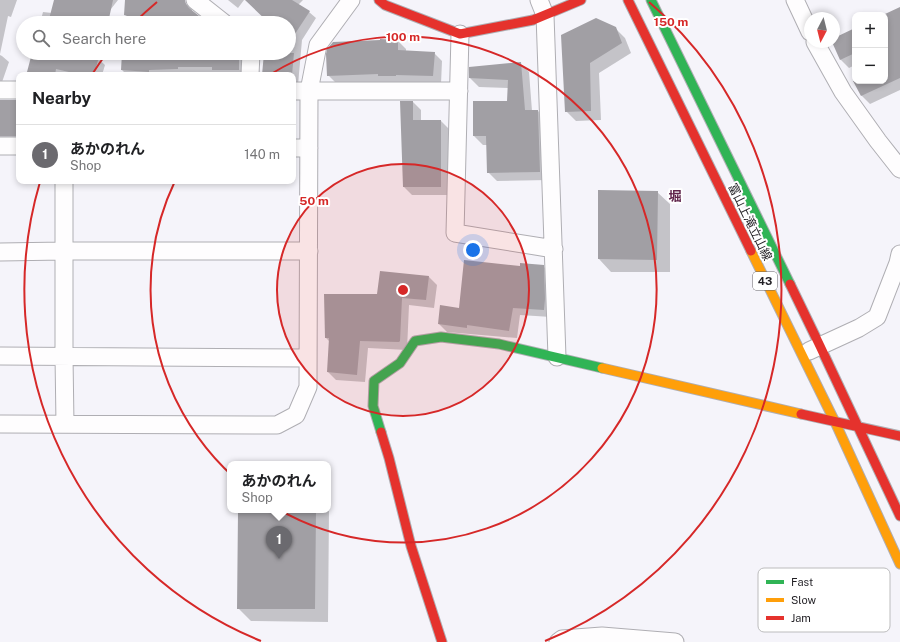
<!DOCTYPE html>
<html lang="en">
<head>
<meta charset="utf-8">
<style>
  :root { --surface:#fff; --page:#f2f2f2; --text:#202124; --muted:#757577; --line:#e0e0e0; --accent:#6b6a6f }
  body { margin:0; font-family:"Public Sans","Noto Sans JP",sans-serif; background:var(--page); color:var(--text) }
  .controls { position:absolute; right:12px; top:12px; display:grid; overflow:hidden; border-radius:8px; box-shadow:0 2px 6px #0003 }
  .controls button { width:36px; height:36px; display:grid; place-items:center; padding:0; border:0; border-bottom:1px solid var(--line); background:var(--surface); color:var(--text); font:20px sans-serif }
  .compass { position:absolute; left:804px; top:12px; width:36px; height:36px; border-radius:50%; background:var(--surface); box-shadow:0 2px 6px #0003; rotate:187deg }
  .you { position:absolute; left:473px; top:250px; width:14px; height:14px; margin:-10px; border:3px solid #fff; border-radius:50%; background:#1a73e8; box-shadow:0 0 0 6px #1a73e833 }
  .badge { display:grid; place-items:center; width:26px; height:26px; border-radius:50%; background:var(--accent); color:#fff; font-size:13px; font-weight:700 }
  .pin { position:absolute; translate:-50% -33px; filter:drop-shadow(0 1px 2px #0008) }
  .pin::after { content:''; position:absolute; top:21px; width:14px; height:12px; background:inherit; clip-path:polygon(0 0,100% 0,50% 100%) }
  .popup { position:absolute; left:227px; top:461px; width:104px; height:52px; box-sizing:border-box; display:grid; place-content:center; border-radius:8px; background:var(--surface); filter:drop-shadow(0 1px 3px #0005); font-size:13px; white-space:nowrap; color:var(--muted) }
  .popup b { font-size:15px; color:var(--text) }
  .popup::after { content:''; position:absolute; left:50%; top:100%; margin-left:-8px; border:8px solid transparent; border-top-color:var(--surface) }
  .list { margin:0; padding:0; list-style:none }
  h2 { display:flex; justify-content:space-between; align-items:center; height:52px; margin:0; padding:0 16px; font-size:17px }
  h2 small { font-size:13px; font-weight:400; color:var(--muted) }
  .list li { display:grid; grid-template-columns:26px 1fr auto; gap:12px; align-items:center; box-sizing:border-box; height:60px; padding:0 16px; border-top:1px solid var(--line) }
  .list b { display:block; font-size:15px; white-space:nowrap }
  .list p { margin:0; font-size:13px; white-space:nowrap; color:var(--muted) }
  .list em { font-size:13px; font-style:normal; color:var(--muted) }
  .icon { flex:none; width:22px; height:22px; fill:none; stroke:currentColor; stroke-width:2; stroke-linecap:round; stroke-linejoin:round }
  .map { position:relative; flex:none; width:900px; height:642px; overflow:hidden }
  .search { position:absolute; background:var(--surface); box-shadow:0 2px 6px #0003; left:16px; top:16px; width:280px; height:44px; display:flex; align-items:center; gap:10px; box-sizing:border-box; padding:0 14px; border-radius:22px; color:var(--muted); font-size:15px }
  .panel { position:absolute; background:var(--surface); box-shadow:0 2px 6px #0003; left:16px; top:72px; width:280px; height:112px; border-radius:8px }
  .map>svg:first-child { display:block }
  .shadow { fill:#0003 }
  .building { fill:#a19fa4 }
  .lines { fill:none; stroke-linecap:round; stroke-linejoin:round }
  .street-casing { stroke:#afaeb3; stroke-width:19 }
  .fast-casing { stroke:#afaeb3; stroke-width:11 }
  .slow-casing { stroke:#afaeb3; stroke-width:11 }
  .jam-casing { stroke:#afaeb3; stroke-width:11 }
  .street { stroke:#fefdfe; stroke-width:17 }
  .fast { stroke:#30b455; stroke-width:9 }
  .slow { stroke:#ff9f0a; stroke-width:9 }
  .jam { stroke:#e5322d; stroke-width:9 }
  .ring { fill:none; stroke:#d62828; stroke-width:2 }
  .labels { text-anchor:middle; stroke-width:4; stroke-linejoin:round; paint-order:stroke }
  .shield { fill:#fff; stroke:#646266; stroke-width:1 }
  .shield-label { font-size:11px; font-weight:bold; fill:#211f24 }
  .street-label { font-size:12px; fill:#211f24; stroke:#fff }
  .neighbourhood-label { font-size:13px; font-weight:bold; fill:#60244b; stroke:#fff }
  .key { fill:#fff; stroke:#bcbcbd; stroke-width:1 }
  .key-label { font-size:11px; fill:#211f24 }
  .centre { fill:#d62828; stroke:#fff; stroke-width:2 }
  .ring-label { font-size:12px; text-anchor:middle; font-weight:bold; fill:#d62828; stroke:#fff; stroke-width:4; stroke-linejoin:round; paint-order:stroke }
</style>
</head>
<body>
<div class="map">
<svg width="900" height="642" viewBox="0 0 900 642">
  <rect width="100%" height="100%" fill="#f5f4fa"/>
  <path class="shadow" d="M0,0H17L11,17L8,16L0,54Z
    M55,0H118L100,23H40L43,12L52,13Z
    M138,0H182L192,9V12L206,23H134L126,15Z
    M228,0H244L238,8Z
    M247,0H303L298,5L309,12L316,18L302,40L298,85H293V75H263L265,53H289V42H291L289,41V23H270Z
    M900,8V90L870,104L862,96L856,83L860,81H885V15Z
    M615,28L625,38L631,53L599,73L601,120L576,121L566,111L562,36Z
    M855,29V65L849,68L841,60L833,42H834V39Z
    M398,41L406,49V52L434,53L442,61L441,84L387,83L386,82L336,83L328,75Z
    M33,53H92L105,65L102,75H32L28,71Z
    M123,53H245V75H219L217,73H184V75H127L122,70Z
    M0,55L2,56L9,62L1,85H0Z
    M520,63L529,72L532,111H538L547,120L549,180L497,181L488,172V145H483L474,136L508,102V88L479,87L470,78Z
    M413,102L421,110V121H441L449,129V195H412L404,187Z
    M0,103L19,104V143L0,146Z
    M657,192L670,204V272H611L599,259Z
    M543,266L551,274V317L520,315L517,338L447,332L439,324L460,309L521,267Z
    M429,277L437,285L434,308L409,305L407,350L368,348L365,382L336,380L328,372L330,342L326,338L378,295Z
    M328,509L329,510L328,622L251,621L238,608L265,513V510Z"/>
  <path class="building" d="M54,0H113L108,23H48Z
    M125,0H185L186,4L189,8L208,23H133L134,18L124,15Z
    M245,0H292L310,11L289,43V23H269Z
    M900,7V78L861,96L853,81H885V14Z
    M596,18L616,27L622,43L590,63L591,111L565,112L561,35Z
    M855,28V53L840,60L832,42H834V38Z
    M380,39L398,40V50L435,52L433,76L396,75V76H378V74L327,76L326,54L327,49L333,42L380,40Z
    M32,53H100L94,75H82L56,69L55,75H41L27,72Z
    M122,53H239V70H212V67H178V69L149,70V72L121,70Z
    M264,53H294L292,75H262Z
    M521,62L525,110H538L540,172L487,173L486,136H473V101H507L508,80L469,78V67Z
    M0,100H19V136H0Z
    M400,101H413V120H441V187H403Z
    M598,190L658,191L657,260L598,259Z
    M464,260L520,266V263L544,265L545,299L544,310L513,308L509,331L467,325V328L438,324L440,305L459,308Z
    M380,271L429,276L426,300L402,298L400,341L399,342L360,341L357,375L327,372L329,338H325L324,294H377Z
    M264,510H316L315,609H237L238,512H264Z"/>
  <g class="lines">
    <g class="street-casing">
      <path id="street" d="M195,0L224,23
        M539,0L545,15L557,357
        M795,0L810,32
        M460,34L455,233L554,249
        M815,42L843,92L878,141L900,169
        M250,75L251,53
        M0,90H19
        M293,91H459
        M0,146H19
        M293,148H309
        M64,181V356L65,424
        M0,252L64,251H309
        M809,351L859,328L877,317L898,263L900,254
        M0,356L308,358
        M0,424L277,425L296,415L308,387L309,91L318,45L351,0
        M558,642L562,639L602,636L675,642"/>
    </g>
    <g class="fast-casing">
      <path id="fast" d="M651,0L790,284
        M381,432L373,406L374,381L400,363L415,341L441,337L499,344L602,368"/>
    </g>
    <g class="slow-casing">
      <path id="slow" d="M751,251L835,422L900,564
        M602,368L801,414"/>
    </g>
    <g class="jam-casing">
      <path id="jam" d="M379,0L385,5L460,34L533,20L581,0
        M628,0L751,251
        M790,284L820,346L900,516
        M801,414L900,436
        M381,432L389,458L411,546L442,642"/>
    </g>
    <use href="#street" class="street"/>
    <use href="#fast" class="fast"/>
    <use href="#slow" class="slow"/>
    <use href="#jam" class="jam"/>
  </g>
  <circle cx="403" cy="290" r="126" fill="#d62828" fill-opacity=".12"/>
  <g class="ring">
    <circle cx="403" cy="290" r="126"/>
    <path d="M271 74A253 253 0 1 1 175 181"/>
    <path d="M261 641A379 379 0 0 1 40 182M93 73A379 379 0 0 1 106 54M135 22A379 379 0 0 1 157 2M649 2A379 379 0 0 1 545 641"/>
  </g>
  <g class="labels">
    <rect class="shield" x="753" y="272" width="24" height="18" rx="3"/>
    <g class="shield-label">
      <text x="765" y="285">43</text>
    </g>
    <g class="street-label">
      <text transform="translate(750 222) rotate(64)" y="4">富山上滝立山線</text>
    </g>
    <g class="neighbourhood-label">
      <text x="675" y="201">堀</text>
    </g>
  </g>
  <rect x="758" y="568" width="132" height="64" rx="6" class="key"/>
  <rect x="766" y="580" width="18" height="4" fill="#30b455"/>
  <rect x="766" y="598" width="18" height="4" fill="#ff9f0a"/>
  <rect x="766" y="616" width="18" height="4" fill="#e5322d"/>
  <g class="key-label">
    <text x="791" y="586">Fast</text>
    <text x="791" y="604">Slow</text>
    <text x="791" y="622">Jam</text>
  </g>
  <circle cx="403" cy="290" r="6" class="centre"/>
  <g class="ring-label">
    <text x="671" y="26">150 m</text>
    <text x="403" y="41">100 m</text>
    <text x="314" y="205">50 m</text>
  </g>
</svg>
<div class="controls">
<button>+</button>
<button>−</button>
</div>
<svg class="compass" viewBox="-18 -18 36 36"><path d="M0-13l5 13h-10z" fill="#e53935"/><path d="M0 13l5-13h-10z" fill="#757577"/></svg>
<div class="you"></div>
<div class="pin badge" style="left:279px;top:559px">1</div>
<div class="popup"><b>あかのれん</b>Shop</div>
<div class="search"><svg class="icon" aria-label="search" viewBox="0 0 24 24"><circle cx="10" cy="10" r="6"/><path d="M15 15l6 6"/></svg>Search here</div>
<section class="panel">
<h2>Nearby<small></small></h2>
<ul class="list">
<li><span class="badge">1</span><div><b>あかのれん</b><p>Shop</p></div><em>140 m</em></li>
</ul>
</section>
</div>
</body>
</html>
